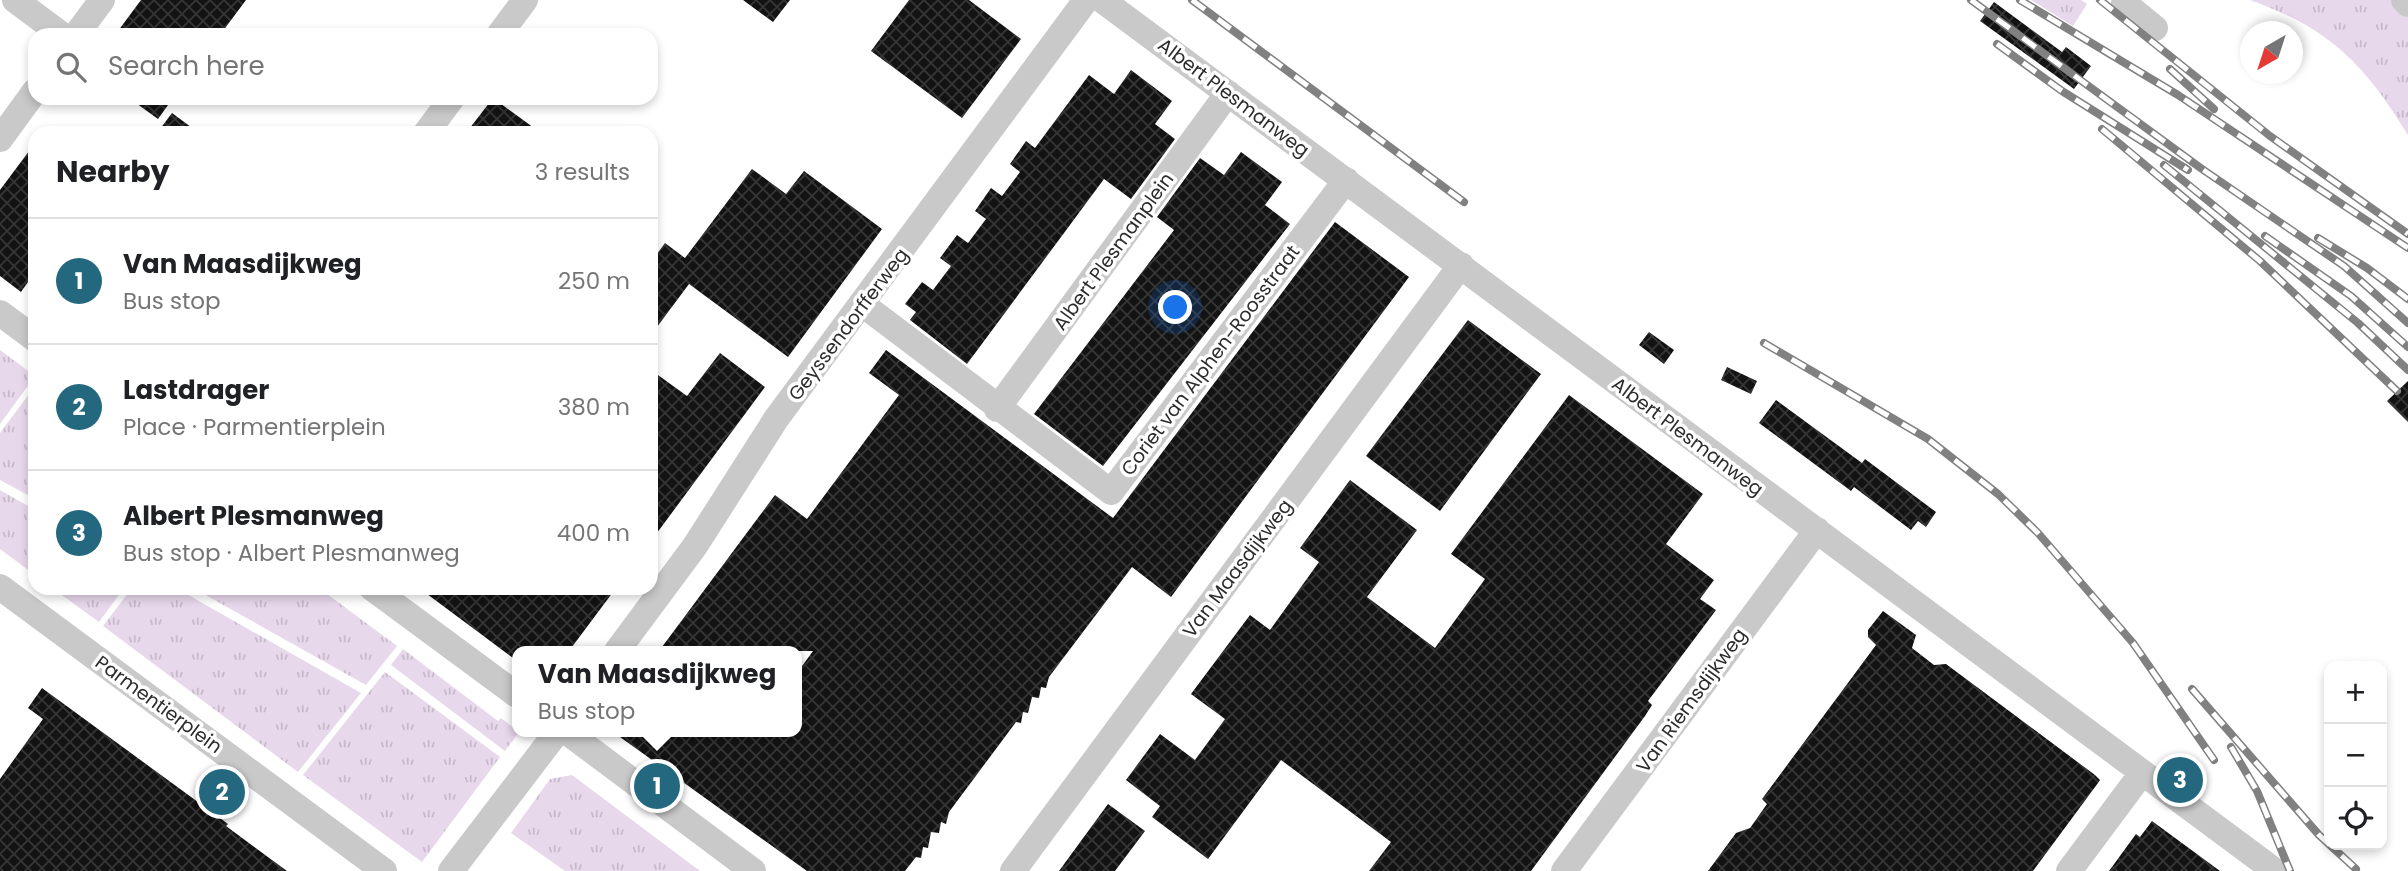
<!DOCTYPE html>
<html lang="en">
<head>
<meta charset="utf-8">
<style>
  :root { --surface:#fff; --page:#f6f6f6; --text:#202124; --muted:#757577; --line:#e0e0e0; --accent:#23687e }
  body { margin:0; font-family:Poppins,sans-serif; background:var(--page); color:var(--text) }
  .controls { position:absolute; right:21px; bottom:21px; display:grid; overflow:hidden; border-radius:14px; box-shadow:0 4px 10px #0003 }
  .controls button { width:63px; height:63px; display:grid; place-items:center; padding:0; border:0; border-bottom:2px solid var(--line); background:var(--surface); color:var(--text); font:35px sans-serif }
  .compass { position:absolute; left:2240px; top:21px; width:63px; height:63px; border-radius:50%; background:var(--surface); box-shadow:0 4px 10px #0003; rotate:219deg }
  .you { position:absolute; left:1176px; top:308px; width:24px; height:24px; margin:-18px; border:5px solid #fff; border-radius:50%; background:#1a73e8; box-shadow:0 0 0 10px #1a73e833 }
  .badge { display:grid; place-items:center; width:46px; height:46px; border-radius:50%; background:var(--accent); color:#fff; font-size:23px; font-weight:700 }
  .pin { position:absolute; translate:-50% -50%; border:4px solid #fff; box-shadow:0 2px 7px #0006 }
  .popup { position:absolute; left:512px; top:646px; width:290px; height:91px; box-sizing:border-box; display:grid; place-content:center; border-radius:14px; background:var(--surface); filter:drop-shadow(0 2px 5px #0005); font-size:23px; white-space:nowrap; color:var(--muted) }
  .popup b { font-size:26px; color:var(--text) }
  .popup::after { content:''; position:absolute; left:50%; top:100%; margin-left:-14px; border:14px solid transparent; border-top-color:var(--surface) }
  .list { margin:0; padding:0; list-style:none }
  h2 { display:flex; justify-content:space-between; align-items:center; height:91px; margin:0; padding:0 28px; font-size:30px }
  h2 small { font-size:23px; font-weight:400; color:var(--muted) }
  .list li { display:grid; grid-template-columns:46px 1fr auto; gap:21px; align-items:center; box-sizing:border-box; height:126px; padding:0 28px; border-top:2px solid var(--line) }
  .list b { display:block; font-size:26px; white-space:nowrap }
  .list p { margin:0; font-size:23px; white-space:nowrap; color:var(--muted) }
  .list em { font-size:23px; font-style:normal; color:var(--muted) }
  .icon { flex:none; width:38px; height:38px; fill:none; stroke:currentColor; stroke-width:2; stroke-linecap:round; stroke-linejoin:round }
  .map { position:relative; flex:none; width:2408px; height:871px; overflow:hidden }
  .search { position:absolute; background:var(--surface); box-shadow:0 4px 10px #0003; left:28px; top:28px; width:630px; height:77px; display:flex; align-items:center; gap:18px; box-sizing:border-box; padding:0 24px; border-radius:21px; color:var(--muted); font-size:26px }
  .panel { position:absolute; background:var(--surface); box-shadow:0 4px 10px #0003; left:28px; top:126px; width:630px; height:469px; border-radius:21px }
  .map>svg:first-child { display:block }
  .grass { fill:url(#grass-tufts) }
  .building { fill:url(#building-cross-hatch) }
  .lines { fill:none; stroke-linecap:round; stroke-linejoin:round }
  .minor { stroke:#c9c9c9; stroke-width:26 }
  .rail-casing { stroke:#818181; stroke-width:8 }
  .rail { stroke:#fff; stroke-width:5; stroke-dasharray:16; stroke-linecap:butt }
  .labels { text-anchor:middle; stroke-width:7; stroke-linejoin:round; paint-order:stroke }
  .street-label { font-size:19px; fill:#2c2c2c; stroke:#fff }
</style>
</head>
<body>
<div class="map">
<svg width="2408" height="871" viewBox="0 0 2408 871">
  <defs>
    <pattern id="grass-tufts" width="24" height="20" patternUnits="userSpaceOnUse" patternTransform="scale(1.75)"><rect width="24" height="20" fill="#e7d8eb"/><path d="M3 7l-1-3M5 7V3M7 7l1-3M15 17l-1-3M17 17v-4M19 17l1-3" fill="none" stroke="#c6baca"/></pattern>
    <pattern id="building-cross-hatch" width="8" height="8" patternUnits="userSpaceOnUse" patternTransform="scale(1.75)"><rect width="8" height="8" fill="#131313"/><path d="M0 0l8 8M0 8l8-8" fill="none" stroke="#363636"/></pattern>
  </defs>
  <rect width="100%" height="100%" fill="#fff"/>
  <path class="grass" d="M2031,0H2081L2087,4L2073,26Z
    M2250,0H2391L2408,17V135C2364,64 2331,29 2250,0Z
    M0,350L35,376L0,424Z
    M35,386V499L0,480V433Z
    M0,490L35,510V575L0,549Z
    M52,588H124L99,622Z
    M132,588H176L361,693L298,772L103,626Z
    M193,588H319L397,646L366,685Z
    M403,649L498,721L501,718L519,732L505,751L391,665Z
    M385,672L500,757L422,862L303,775Z
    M572,775L700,871H565L511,833L550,779Z"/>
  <path class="building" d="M141,0H246L220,35H115Z
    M743,0H790L773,22Z
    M909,0H969L1021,39L962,118L871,51Z
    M1994,2L2062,52L2066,47L2091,66L2074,89L1980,21Z
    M1131,70L1172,101L1155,124L1175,139L1131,199L1104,179L967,364L910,320L916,312L905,304L922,282L933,290L951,266L940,258L957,235L968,243L986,219L975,211L991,188L1002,196L1020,172L1010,164L1026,141L1035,148L1089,75L1114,94Z
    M129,98H173L158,119Z
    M493,98L541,133H466Z
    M172,113L199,133H157Z
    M35,143V272L21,292L0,276V190Z
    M1241,152L1282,182L1265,205L1290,224L1103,466L1034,414L1174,230L1157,217L1200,158L1224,175Z
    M752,169L786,194L804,171L882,229L788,357L689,284L651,335V262L665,243L685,258Z
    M1335,222L1409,277L1171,597L1132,567L1049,677L1046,688L1041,687L1039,698L1032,697L1028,713L1023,712L1021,723L1016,722L949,812L946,824L941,822L939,833L931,832L928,848L923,847L921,858L916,857L905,871H807L613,732H797V673L813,651H659L775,495L807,519L899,395L869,373L886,350L1113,518Z
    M1468,320L1541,374L1440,511L1366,456Z
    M1649,332L1674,350L1664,364L1639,345Z
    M720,353L765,387L651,541V370L687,396Z
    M1727,367L1757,381L1751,394L1721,380Z
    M2408,381V422L2387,401Z
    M1569,395L1703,494L1666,544L1714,580L1700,599L1716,610L1648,701L1652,705L1645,716L1531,871H1369L1391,842L1281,760L1208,859L1152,817L1160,806L1126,780L1160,734L1195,760L1225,719L1191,694L1250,615L1270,630L1319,562L1300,548L1350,480L1417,530L1367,597L1435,648L1485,579L1451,554Z
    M1776,400L1862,463L1865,459L1936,512L1926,527L1918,521L1911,530L1854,487L1851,491L1759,423Z
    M419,588H616L569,651H517V661Z
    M1883,611L1916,635L1912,648L1934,665L1946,664L2095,775L2100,780L2098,783L2033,871H1708L1736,833L1750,828L1767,804L1762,799L1876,645L1868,637V630Z
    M42,688L228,824L226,826L287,871H0V779L43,719L28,708Z
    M1108,804L1145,831L1115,871H1059Z
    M2152,821L2220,871H2109L2136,834L2140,837Z"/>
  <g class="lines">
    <path class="minor" d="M15,0L62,35
      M1102,0L2275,871
      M2404,0L2408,4
      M2124,3L2155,28
      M76,35L102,0
      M499,35L525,0
      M426,133L452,98
      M0,139L35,91
      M862,304L1111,492L1346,180
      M0,313L35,339
      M997,409L1228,93
      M0,587L384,871
      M372,588L517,695
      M617,651L695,546L776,419L1086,0
      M567,732L753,871
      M451,871L557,732
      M1013,871L1461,265
      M1564,871L1817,530
      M2069,871L2142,773"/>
    <g class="rail-casing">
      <path id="rail" d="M1192,0L1464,202
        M1971,0L2202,169L2344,266L2408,323
        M2020,0L2178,95L2408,248
        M2100,0L2270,136L2408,234
        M1997,44L2062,91L2188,170
        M2170,69L2214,109
        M2102,129L2260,261L2397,391
        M2164,165L2358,323L2408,370
        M2265,236L2351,296L2408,347
        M2318,238L2367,268L2408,299
        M1764,343L1928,439L1998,494L2038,533L2133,643L2214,760
        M2192,689L2319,835L2356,869
        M2231,747L2257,791L2290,871"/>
    </g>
    <use href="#rail" class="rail"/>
  </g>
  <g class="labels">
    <g class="street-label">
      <text transform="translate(1234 97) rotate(37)" y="7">Albert Plesmanweg</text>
      <text transform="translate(1113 251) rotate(-54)" y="7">Albert Plesmanplein</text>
      <text transform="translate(848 324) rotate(-53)" y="7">Geyssendorfferweg</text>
      <text transform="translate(1210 360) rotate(-53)" y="7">Coriet van Alphen-Roosstraat</text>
      <text transform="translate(1688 436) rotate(37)" y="7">Albert Plesmanweg</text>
      <text transform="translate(1237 568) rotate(-53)" y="7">Van Maasdijkweg</text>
      <text transform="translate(1691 700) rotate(-54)" y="7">Van Riemsdijkweg</text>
      <text transform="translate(159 704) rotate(36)" y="7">Parmentierplein</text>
    </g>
  </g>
</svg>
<div class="controls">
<button>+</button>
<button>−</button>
<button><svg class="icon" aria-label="locate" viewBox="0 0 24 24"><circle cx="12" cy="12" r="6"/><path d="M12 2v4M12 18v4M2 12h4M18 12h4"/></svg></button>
</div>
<svg class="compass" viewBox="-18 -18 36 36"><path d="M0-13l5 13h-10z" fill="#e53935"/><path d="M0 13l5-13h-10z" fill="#757577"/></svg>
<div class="you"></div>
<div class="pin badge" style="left:657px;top:786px">1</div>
<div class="popup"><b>Van Maasdijkweg</b>Bus stop</div>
<div class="pin badge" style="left:222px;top:792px">2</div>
<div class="pin badge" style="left:2180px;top:780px">3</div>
<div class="search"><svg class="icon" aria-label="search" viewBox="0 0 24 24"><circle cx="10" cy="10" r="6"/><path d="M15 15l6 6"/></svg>Search here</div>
<section class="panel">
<h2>Nearby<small>3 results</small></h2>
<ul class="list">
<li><span class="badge">1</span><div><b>Van Maasdijkweg</b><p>Bus stop</p></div><em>250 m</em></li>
<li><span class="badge">2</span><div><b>Lastdrager</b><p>Place · Parmentierplein</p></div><em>380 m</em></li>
<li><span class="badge">3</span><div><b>Albert Plesmanweg</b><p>Bus stop · Albert Plesmanweg</p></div><em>400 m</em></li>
</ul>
</section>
</div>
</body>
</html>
